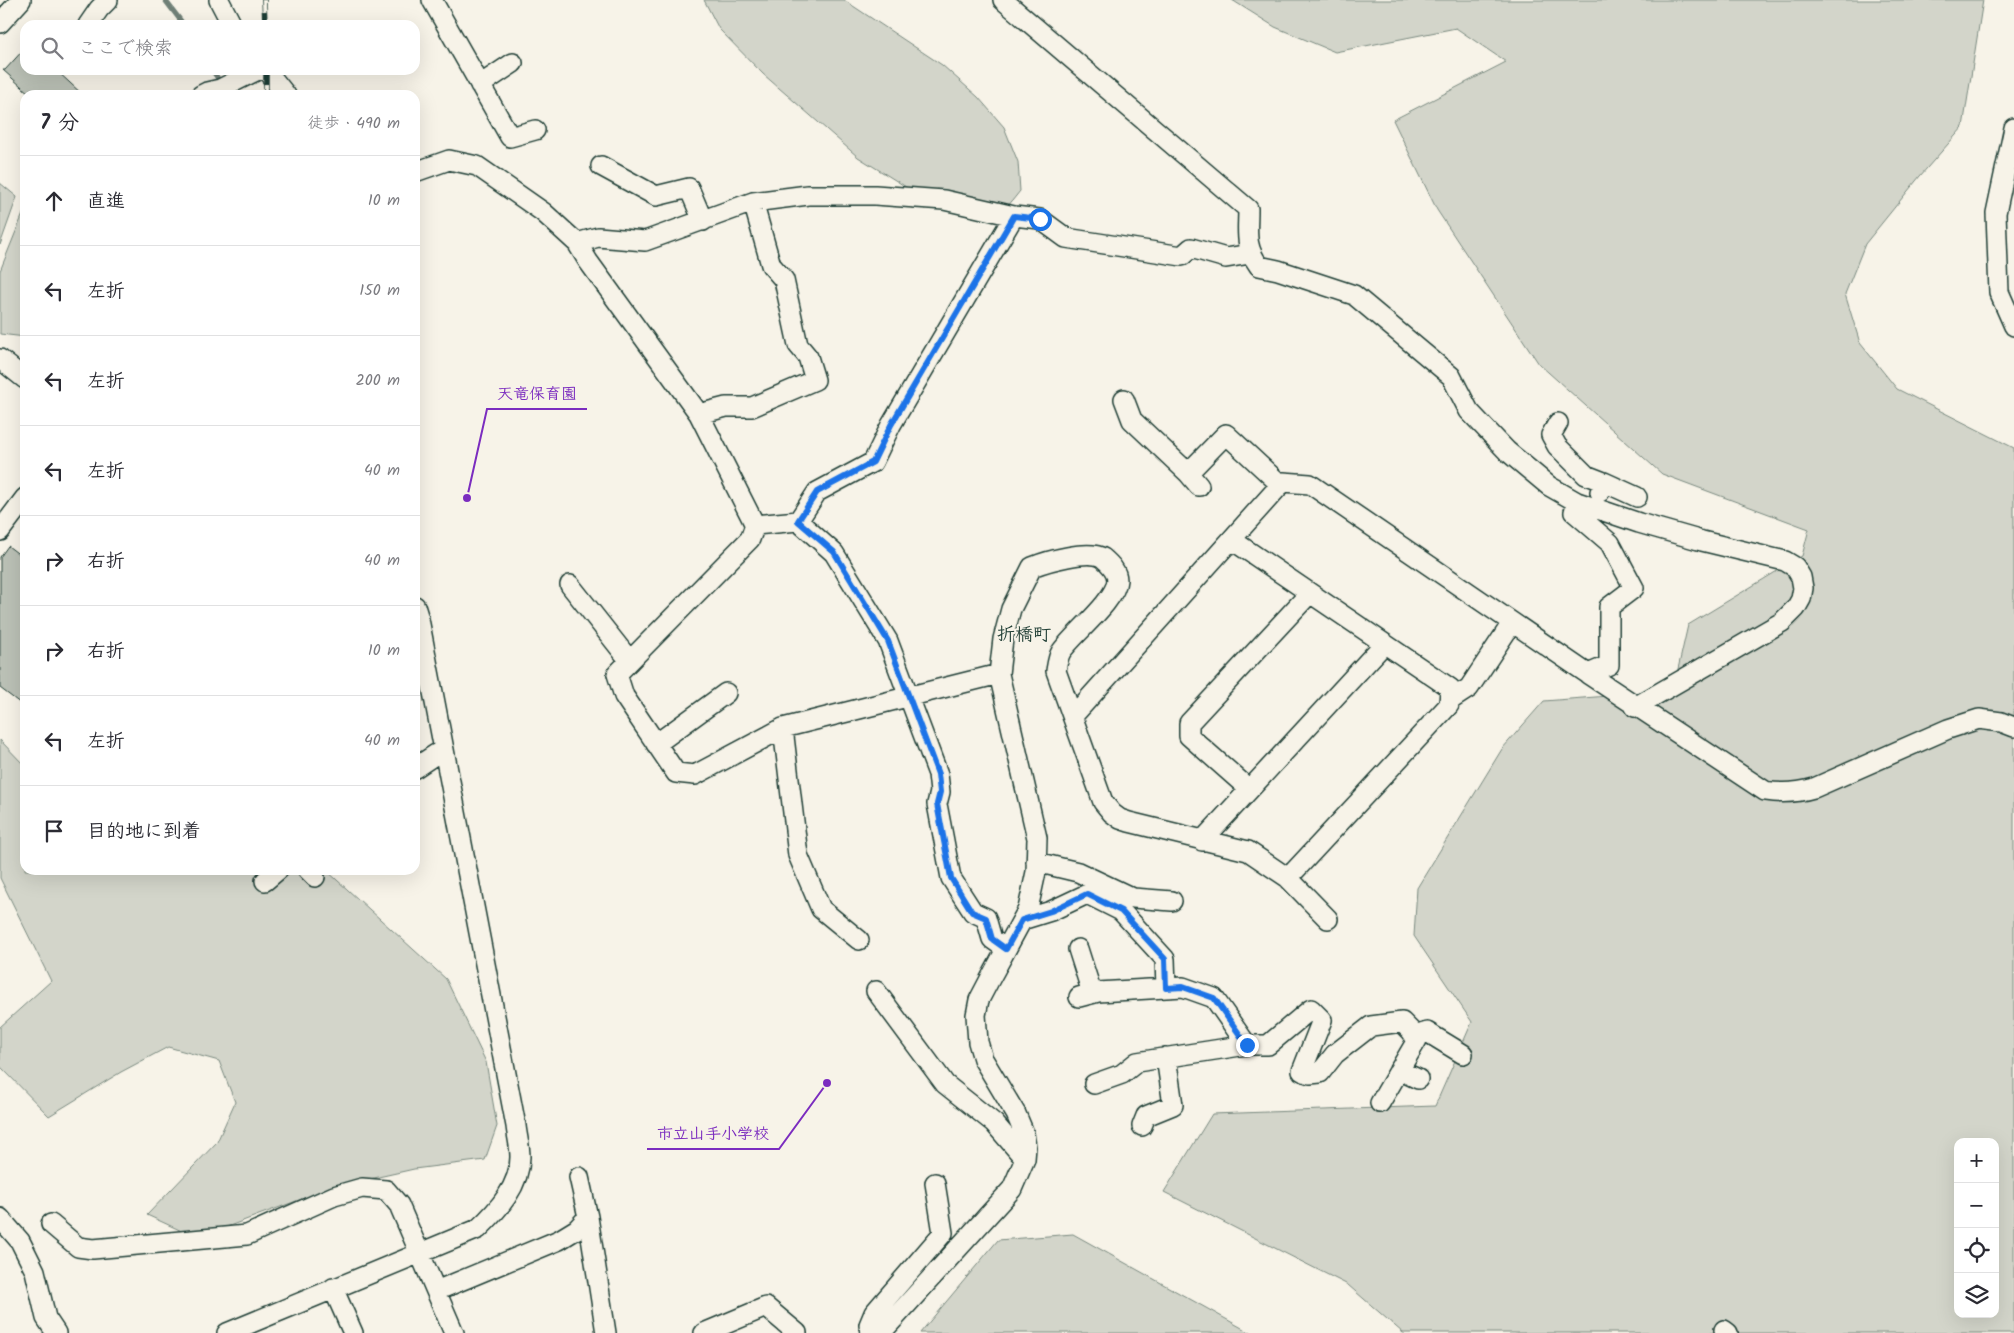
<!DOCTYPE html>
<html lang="ja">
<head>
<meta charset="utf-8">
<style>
  :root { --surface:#fff; --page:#f7f7f7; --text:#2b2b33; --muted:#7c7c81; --line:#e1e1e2 }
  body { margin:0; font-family:Kalam,"Klee One",sans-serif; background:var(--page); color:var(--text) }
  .controls { position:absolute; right:15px; bottom:15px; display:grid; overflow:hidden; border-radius:10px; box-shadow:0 5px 20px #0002 }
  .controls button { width:45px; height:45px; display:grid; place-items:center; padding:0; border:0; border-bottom:1px solid var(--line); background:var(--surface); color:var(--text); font:25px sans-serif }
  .stop { position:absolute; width:15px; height:15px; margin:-11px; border:4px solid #1a73e8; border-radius:50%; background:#fff }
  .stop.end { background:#1a73e8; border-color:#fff; box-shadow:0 1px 5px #0008 }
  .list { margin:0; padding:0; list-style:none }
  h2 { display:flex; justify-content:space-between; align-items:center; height:65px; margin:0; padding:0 20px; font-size:21px }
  h2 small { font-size:16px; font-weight:400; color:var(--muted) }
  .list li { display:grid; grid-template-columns:32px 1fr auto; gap:15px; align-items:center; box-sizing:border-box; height:90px; padding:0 20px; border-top:1px solid var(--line) }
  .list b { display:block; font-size:19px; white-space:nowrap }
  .list em { font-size:16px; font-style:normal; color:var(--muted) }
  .icon { flex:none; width:28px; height:28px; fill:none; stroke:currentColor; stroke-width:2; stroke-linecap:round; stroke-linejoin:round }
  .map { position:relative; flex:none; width:2014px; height:1333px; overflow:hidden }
  .search { position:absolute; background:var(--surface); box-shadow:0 5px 20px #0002; left:20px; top:20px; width:400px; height:55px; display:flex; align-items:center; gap:12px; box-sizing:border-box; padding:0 18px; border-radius:15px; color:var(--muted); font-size:19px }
  .panel { position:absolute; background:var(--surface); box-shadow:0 5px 20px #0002; left:20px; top:90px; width:400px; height:785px; border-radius:15px }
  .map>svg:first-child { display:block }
  .green { fill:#d3d5ca; stroke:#79897f; fill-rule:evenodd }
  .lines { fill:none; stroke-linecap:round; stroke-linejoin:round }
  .stream { stroke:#6f8077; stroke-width:5 }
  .building { fill:#bbc1b6; stroke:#1f3d34 }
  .minor-casing { stroke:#1f3d34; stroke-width:22 }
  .minor { stroke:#f7f3e8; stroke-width:19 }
  .rail-casing { stroke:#1f3d34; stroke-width:5.5 }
  .rail { stroke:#f7f3e8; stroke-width:4; stroke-dasharray:11; stroke-linecap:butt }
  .route { stroke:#1a73e8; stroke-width:6 }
  .labels { text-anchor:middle; stroke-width:4; stroke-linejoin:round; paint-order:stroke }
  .quarter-label { font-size:18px; font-weight:bold; fill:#1f3d34; stroke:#f7f3e8 }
  .leader { fill:none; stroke:#7b2cbf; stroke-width:2 }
  .callout-dot { fill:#7b2cbf; stroke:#f7f3e8; stroke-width:2 }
  .callout-label { font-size:16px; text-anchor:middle; font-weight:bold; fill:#7b2cbf; stroke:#f7f3e8; stroke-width:4; stroke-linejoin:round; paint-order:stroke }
</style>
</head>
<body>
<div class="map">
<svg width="2014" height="1333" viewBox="0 0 2014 1333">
  <rect width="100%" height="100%" fill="#f7f3e8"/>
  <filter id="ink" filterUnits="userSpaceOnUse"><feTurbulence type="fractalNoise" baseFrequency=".02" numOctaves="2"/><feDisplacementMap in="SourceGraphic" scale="10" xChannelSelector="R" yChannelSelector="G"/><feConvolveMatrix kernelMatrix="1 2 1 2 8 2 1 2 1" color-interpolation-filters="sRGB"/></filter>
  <g filter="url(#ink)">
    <path class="green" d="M704,0H844L942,65L978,97L1004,127L1018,162L1020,191L1008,206L911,190L858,157L763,74L719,29Z
      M1232,0H1983L1963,127L1920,176L1865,244L1845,294L1860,343L1897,389L2014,448V1333H1403L1348,1285L1164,1192L1212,1114L1435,1106L1472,1022L1414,936L1417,888L1502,749L1544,701L1673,691L1688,625L1802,556L1809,529L1662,474L1539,364L1437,210L1393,120L1506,62L1456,28L1335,52L1275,27ZM1958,1142H1995V1314H1958Z
      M0,183L17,197L0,245Z
      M25,209V337L0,334V271Z
      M0,740L25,766V870H326L446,979L486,1062L497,1126L485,1160L414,1169L334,1187L197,1238L147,1215L217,1142L235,1102L219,1061L168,1047L121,1072L49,1116L0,1066V1027L51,981L0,878Z
      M1073,1234L1251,1333H920L998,1240Z"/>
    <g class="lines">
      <path class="stream" d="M165,0L184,25
        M212,70L217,77"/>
    </g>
    <path class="building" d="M25,48V70H56L83,95H31L3,70H5Z
      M8,546L25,559V707L0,688V557Z"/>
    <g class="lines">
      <g class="minor-casing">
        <path id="minor" d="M219,0L232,25
          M432,0L510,137L535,130
          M1003,0L1248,209C1248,232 1244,245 1259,266L1278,270L1354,295L1451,376L1469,411L1507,451L1549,486L1577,502L1639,523L1702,541L1785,561L1795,567L1801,577L1803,588L1801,599L1796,608L1782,622L1635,707
          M0,23L21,0
          M88,25L99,9L108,0
          M266,70L286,95
          M480,85L513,63
          M201,95L207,92L220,89
          M220,95V89L258,70
          M2014,128L1996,213L1999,292L2014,326
          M601,166L656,196L689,188L703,221
          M415,172L449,160L477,166L543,212L577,243L588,261L699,414L755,525L750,539L617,674L624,696L676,773L695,775L783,728L999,674
          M577,243L598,237L645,241L753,202L808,195H875L944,200L1014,216L1040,219L1066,238L1182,256L1191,248L1226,258L1250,254
          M0,359L25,379
          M1124,399L1132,420L1188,473L1199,486
          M699,414L726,407H752L815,380L808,357L798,345L784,280L771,265L753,202
          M1558,423L1551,435L1557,446L1586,475L1604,482
          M1188,473L1226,434L1281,485
          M1600,492L1604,482L1637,497
          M798,521L817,492L873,462L891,425L1014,216
          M755,525L798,521L834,553L888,641L938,774L940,792L937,804L951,878L973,912L986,918L992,939L1006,949
          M0,531L25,498
          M570,585L630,661
          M1588,674L1765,791C1783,794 1797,793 1814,788L1948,729L1979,719L2001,722L2014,727
          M1449,701L1469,688L1512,623
          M1073,716L1283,482L1310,484L1588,674L1609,665V607L1634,588L1610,543L1574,512L1577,502
          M783,728L798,855L821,909L859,940
          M656,744L726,693
          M415,768L436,754L444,751
          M1249,789L1189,736V723L1310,593
          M1202,841L1384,644
          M1036,862L1078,872L1133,898L1172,901
          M308,870L315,877
          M1288,878L1328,919
          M265,881L278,870
          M1022,920L1051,911L1087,894L1121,911L1165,959L1166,988L1098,992L1079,997
          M1078,949L1092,993
          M876,991L945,1084L994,1123L1025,1159
          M1414,1036L1427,1032L1463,1054
          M1247,1045H1268L1311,1009L1322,1020L1302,1071L1310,1074L1320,1073L1335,1054L1371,1026L1402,1022L1411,1031L1417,1040L1380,1103
          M1399,1070L1418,1079
          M1094,1084L1122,1074L1137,1062L1247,1045L1214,998L1183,987L1166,988
          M1142,1126L1146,1116L1173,1105L1166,1057
          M588,1217L606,1333
          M0,1218L20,1241L35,1271L46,1318L56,1333
          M51,1224L78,1247L93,1249L247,1235L334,1196L362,1188L386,1190L399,1205L454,1333
          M333,1288L353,1333
          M436,1291L559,1240L577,1229L588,1217L579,1177
          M1724,1330L1728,1333
          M227,1333L478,1229C498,1210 520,1186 520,1157C520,1146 517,1136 516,1126L419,619L415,606
          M704,1333L766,1307L797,1333
          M870,1333L869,1325L874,1313L943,1233L935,1183
          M881,1333L1012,1189L1025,1159L1026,1147L1024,1133L1016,1114L983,1059L978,1042L976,1015L979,1000L990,979L1028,909L1036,872L1037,838L999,674L1003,639L1011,609L1032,567C1047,561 1089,549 1103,558C1110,564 1117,571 1117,580C1116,601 1073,634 1061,652C1058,657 1057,665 1056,671L1103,802L1112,813L1120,819L1129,822L1248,851L1288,878L1449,705L1450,688L1232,540"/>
      </g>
      <use href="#minor" class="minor"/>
      <g class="rail-casing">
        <path id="rail" d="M264,0L265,25
          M266,95V70"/>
      </g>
      <use href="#rail" class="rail"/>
    </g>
  </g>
  <g class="lines" filter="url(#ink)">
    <path class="route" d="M1040,219L1014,216L891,425L873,462L817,492L798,521L834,552L888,641L938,774L940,792L937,804L951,878L972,912L986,918L992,939L1006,949L1022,920L1051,911L1087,894L1121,911L1165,959L1166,988L1183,987L1214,998L1247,1045"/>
  </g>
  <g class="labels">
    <g class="quarter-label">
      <text x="1024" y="640">折橋町</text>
    </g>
  </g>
  <path class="leader" d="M467 498L487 409H587M827 1083L779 1149H647"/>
  <g class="callout-dot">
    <circle cx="467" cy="498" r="5"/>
    <circle cx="827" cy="1083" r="5"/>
  </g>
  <g class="callout-label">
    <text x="537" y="399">天竜保育園</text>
    <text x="713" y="1139">市立山手小学校</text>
  </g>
</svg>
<div class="controls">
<button>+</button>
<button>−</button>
<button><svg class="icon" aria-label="locate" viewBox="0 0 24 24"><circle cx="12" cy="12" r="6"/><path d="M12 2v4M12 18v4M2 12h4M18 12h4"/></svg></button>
<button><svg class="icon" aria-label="layers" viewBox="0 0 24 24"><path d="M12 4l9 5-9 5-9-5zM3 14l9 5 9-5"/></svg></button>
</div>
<div class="stop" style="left:1040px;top:219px"></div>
<div class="stop end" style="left:1247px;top:1045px"></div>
<div class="search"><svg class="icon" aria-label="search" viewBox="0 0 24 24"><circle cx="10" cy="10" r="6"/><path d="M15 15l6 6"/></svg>ここで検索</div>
<section class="panel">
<h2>7 分<small>徒歩 · 490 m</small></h2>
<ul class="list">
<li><svg class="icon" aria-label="ahead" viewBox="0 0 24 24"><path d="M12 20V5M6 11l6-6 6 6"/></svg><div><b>直進</b></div><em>10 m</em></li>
<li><svg class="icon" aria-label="left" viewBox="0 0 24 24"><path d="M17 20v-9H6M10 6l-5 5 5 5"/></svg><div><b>左折</b></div><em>150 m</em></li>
<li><svg class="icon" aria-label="left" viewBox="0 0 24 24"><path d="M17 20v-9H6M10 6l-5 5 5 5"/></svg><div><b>左折</b></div><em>200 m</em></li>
<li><svg class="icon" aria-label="left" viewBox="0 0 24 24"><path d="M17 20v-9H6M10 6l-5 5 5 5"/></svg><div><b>左折</b></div><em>40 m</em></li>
<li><svg class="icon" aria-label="right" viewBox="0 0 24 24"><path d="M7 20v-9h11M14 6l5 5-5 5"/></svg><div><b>右折</b></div><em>40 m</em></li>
<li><svg class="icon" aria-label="right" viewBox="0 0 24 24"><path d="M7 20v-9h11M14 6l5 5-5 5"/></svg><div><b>右折</b></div><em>10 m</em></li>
<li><svg class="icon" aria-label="left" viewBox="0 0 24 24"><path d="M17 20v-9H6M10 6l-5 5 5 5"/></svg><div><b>左折</b></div><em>40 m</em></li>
<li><svg class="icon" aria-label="arrive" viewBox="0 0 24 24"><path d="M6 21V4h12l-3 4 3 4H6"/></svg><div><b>目的地に到着</b></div></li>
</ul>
</section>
</div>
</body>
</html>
